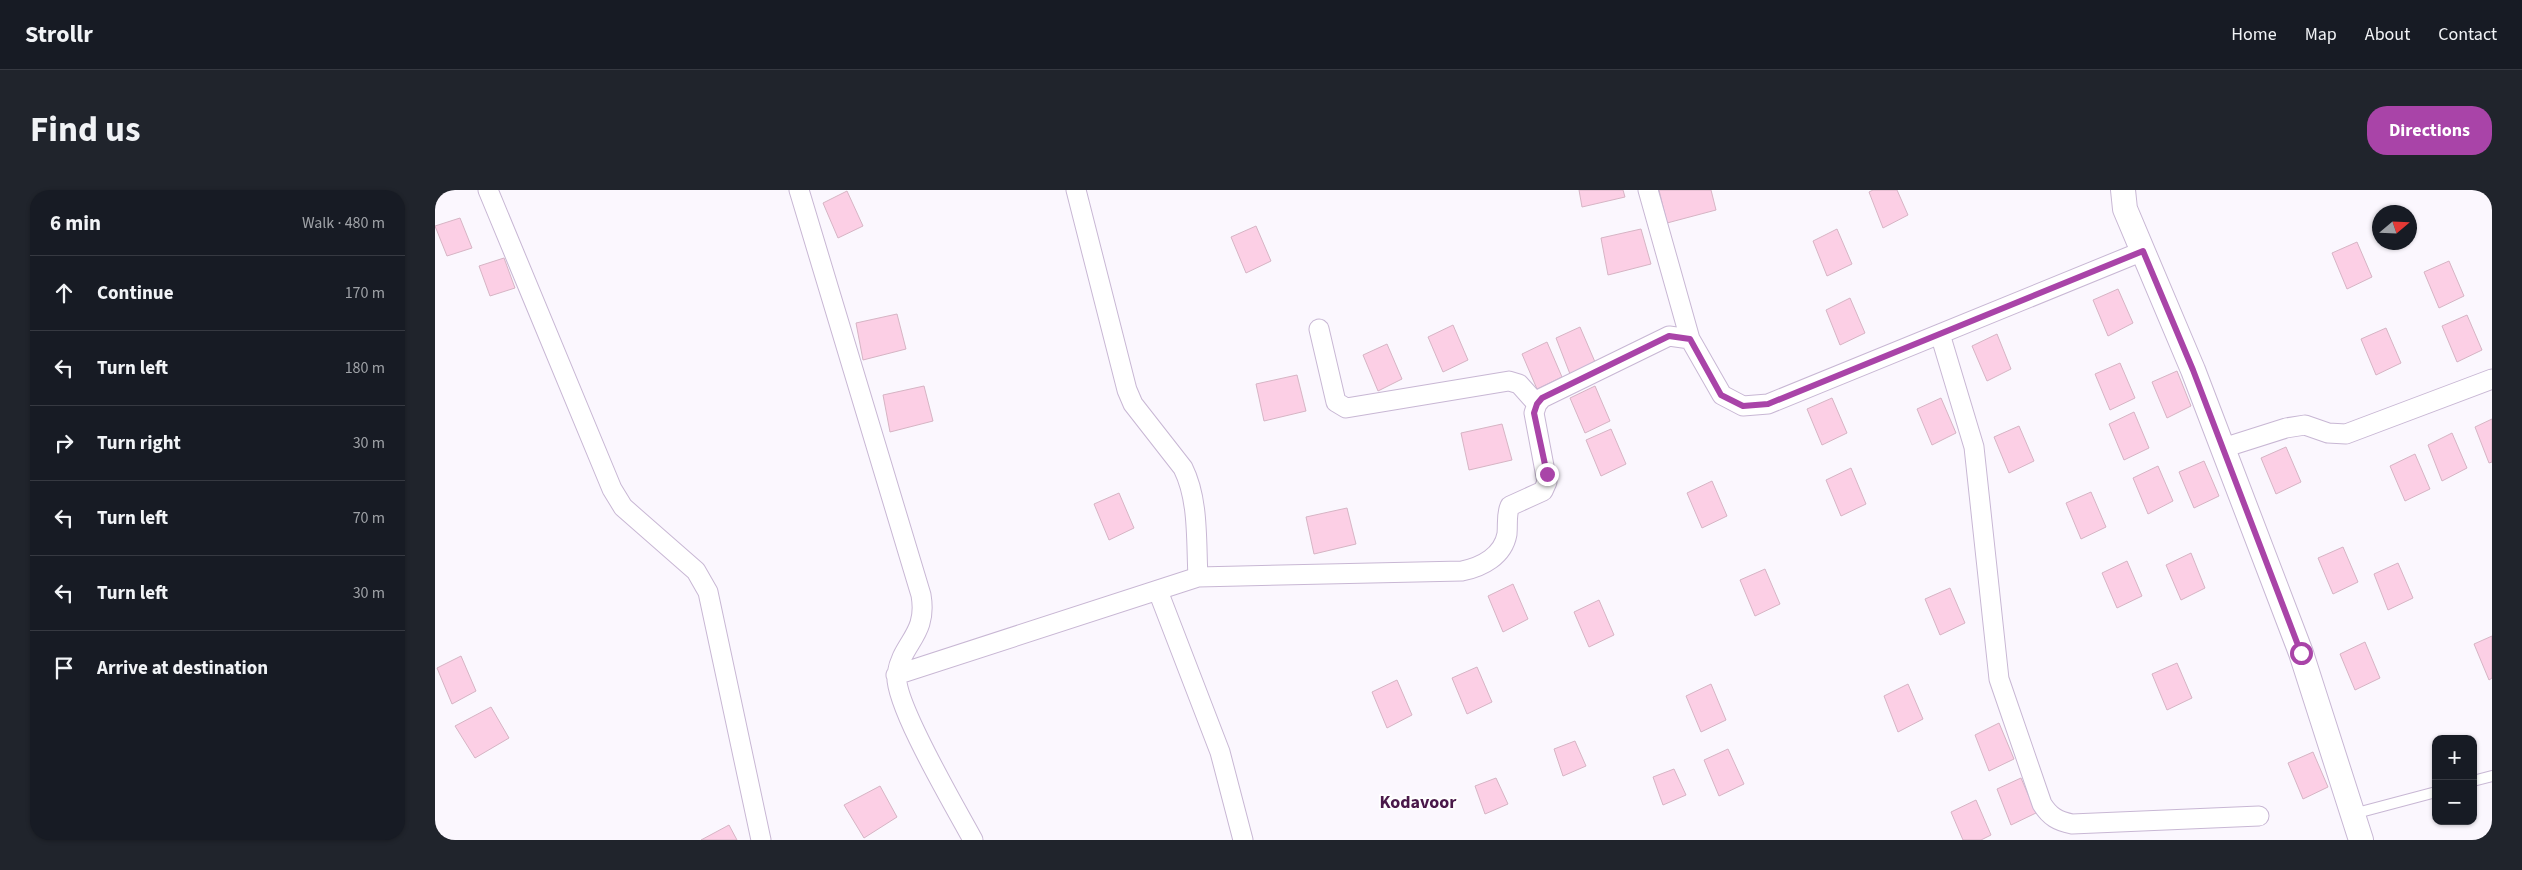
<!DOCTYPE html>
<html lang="en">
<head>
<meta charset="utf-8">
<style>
  :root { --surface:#171b24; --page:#20242c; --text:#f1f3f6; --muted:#9ea1a6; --line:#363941; --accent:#a944a8 }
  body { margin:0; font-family:"Source Sans 3",sans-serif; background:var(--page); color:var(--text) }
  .controls { position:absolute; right:15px; bottom:15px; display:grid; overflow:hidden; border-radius:10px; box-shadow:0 1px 4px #0004 }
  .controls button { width:45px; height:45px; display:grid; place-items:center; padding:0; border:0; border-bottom:1px solid var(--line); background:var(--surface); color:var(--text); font:25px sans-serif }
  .compass { position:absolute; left:1937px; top:15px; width:45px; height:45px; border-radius:50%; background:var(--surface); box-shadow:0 1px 4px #0004; rotate:71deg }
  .stop { position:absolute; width:15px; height:15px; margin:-11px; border:4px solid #a944a8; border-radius:50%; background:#fff }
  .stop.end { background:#a944a8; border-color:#fff; box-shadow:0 1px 5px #0008 }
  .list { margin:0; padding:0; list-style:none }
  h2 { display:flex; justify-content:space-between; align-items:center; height:65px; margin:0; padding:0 20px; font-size:21px }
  h2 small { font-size:16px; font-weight:400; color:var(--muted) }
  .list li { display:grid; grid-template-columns:32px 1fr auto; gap:15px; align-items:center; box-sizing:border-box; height:75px; padding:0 20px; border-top:1px solid var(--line) }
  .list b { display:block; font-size:19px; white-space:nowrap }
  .list em { font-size:16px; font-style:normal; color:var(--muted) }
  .icon { flex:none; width:28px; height:28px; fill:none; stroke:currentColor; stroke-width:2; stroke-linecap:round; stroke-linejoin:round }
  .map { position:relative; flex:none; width:2057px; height:650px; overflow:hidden; border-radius:20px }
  header { display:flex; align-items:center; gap:30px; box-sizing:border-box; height:70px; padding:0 25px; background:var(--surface); border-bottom:1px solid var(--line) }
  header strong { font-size:24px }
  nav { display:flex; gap:28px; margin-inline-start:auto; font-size:18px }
  .intro { display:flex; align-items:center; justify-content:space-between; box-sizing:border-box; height:120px; padding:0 30px }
  h1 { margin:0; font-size:35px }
  .button { padding:12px 22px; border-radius:20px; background:var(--accent); color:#fff; font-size:18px; font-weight:700 }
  main { display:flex; gap:30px; padding:0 30px }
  aside { flex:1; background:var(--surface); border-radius:20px; box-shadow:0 1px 4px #0004 }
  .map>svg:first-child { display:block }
  .building { fill:#fccfe5; stroke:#d6b4c4 }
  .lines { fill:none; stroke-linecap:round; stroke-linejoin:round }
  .service-casing { stroke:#c8b7d4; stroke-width:12 }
  .minor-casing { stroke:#c8b7d4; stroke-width:21 }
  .tertiary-casing { stroke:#c8b7d4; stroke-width:26 }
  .service { stroke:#fff; stroke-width:10 }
  .minor { stroke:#fff; stroke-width:19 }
  .tertiary { stroke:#fff; stroke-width:24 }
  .route { stroke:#a944a8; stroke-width:6 }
  .labels { text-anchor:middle; stroke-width:4; stroke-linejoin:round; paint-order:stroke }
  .district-label { font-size:18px; font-weight:bold; fill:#4a1949; stroke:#fff }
</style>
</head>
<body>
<header>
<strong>Strollr</strong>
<nav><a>Home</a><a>Map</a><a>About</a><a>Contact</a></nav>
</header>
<div class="intro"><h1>Find us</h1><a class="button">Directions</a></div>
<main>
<aside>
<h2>6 min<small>Walk · 480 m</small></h2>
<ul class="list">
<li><svg class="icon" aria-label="ahead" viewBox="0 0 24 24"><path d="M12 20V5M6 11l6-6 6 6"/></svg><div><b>Continue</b></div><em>170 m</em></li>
<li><svg class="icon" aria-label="left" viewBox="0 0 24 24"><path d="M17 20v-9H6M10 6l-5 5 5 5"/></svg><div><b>Turn left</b></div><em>180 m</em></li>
<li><svg class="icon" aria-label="right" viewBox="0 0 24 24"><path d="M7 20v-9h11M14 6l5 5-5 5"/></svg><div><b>Turn right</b></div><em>30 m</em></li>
<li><svg class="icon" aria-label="left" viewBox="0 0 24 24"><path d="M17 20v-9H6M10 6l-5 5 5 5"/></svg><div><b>Turn left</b></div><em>70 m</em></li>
<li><svg class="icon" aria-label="left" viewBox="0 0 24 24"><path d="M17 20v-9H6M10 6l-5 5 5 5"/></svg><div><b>Turn left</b></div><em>30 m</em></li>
<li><svg class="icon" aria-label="arrive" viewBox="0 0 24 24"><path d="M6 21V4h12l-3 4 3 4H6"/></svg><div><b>Arrive at destination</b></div></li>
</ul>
</aside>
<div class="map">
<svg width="2057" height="650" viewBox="0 0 2057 650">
  <rect width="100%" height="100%" fill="#fbf7fe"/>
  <path class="building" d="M1144,0H1188L1190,7L1147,17Z
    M1224,0H1276L1281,20L1232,33Z
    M1438,0H1462L1473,25L1448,38L1434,2Z
    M412,1L428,36L403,48L388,13Z
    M25,28L37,58L12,66L0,36Z
    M821,36L836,71L811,83L796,47Z
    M1206,39L1216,74L1173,85L1166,48Z
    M1402,39L1417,74L1392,86L1378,51Z
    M1922,52L1937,87L1912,99L1897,63Z
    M69,68L80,98L55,106L44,76Z
    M2014,71L2029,106L2004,118L1989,82Z
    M1683,99L1698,133L1673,146L1658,110Z
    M1415,108L1430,143L1405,155L1391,120Z
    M462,124L471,159L428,170L421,133Z
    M2032,125L2047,160L2022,172L2007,136Z
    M1018,135L1033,170L1008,182L993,147Z
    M1145,137L1160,172L1135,184L1121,148Z
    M1951,138L1966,173L1941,185L1926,149Z
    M1562,144L1576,179L1552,191L1537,156Z
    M1112,152L1127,187L1102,199L1087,164Z
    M952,154L967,189L943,201L928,165Z
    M1685,173L1700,208L1675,220L1660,184Z
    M1742,181L1756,216L1732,228L1717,192Z
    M862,185L871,221L829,231L821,194Z
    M489,196L498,231L455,242L448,205Z
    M1160,196L1175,231L1150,243L1135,208Z
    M1397,208L1412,243L1387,255L1372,219Z
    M1506,208L1521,243L1497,255L1482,219Z
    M1699,222L1714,258L1689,270L1674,234Z
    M2057,229V272L2054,273L2040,237Z
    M1067,234L1077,270L1034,280L1026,243Z
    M1584,236L1599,271L1574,283L1559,247Z
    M1176,239L1191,274L1166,286L1151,250Z
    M2017,243L2032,278L2007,291L1993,255Z
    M1851,257L1866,292L1841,304L1826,268Z
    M1980,264L1995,299L1970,311L1955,276Z
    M1769,271L1784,306L1759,318L1744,282Z
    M1723,276L1738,311L1713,324L1698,288Z
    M1416,278L1431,314L1406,326L1391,290Z
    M1277,291L1292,326L1267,338L1252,303Z
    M1656,302L1671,337L1646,349L1631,313Z
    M684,303L699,338L674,350L659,314Z
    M912,318L921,354L879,364L871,327Z
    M1908,357L1923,392L1898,404L1883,368Z
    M1756,363L1770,398L1746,410L1731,375Z
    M1692,371L1707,406L1682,418L1667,383Z
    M1963,373L1978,408L1953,420L1939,384Z
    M1330,379L1345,414L1320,426L1305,390Z
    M1078,394L1093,429L1068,442L1053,406Z
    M1515,398L1530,433L1505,445L1490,409Z
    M1164,410L1179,445L1154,457L1139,422Z
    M2057,446V488L2054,490L2039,454Z
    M1930,452L1945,488L1920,500L1905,464Z
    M26,466L41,501L17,514L2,478Z
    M1742,473L1757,508L1732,520L1717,484Z
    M1042,477L1057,512L1032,524L1017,488Z
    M962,490L977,525L952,538L937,502Z
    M1276,494L1291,530L1266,542L1251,506Z
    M1473,494L1488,529L1463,542L1449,506Z
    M56,517L74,548L40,568L20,536Z
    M1564,533L1579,569L1554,581L1540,545Z
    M1140,551L1151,576L1128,586L1119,559Z
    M1293,559L1309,594L1284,606L1269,570Z
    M1878,562L1893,597L1868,609L1853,573Z
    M1239,579L1251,605L1228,615L1218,587Z
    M1061,588L1073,614L1050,624L1040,596Z
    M1586,588L1601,623L1576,635L1562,599Z
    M445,596L462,627L429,648L409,615Z
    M1541,610L1556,645L1546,650H1528L1516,622Z
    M294,635L302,650H266Z"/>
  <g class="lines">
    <g class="service-casing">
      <path id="service" d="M2038,591L2057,586
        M1918,624L2001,602"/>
    </g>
    <g class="minor-casing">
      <path id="minor" d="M53,0L177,299L188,317L261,381L273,402L326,650
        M364,0L486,405C493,445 467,452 462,484C457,511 522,620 538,650
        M641,0L692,200L698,214L748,278C764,310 761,351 763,387
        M1213,0L1255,149
        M884,139L901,212L911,218L1074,191L1084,194L1102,214
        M1505,144L1539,257L1564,489L1607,614C1615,627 1623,631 1637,634L1824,626
        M1788,258L1851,238L1870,235L1893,243L1911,244L2057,189
        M723,401L785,562L808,650
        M461,485L763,387L1027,381C1047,377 1068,366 1072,344C1073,334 1071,325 1075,316L1108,301L1112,292L1099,223L1102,214L1107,208L1234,146L1255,149L1287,205L1308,216L1333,214L1708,61"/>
    </g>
    <g class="tertiary-casing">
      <path id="tertiary" d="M1688,0L1690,19L1758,180L1866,463L1926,650"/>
    </g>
    <use href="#service" class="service"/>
    <use href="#minor" class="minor"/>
    <use href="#tertiary" class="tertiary"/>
  </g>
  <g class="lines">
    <path class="route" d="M1112,284L1099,223L1102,214L1107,208L1234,146L1255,149L1286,205L1308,216L1333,214L1708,61L1758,180L1866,463"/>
  </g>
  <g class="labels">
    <g class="district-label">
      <text x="983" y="618">Kodavoor</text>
    </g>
  </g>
</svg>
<div class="controls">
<button>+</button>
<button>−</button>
</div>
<svg class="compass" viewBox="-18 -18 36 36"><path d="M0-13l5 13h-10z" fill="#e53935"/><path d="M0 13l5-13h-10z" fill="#9ea1a6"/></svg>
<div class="stop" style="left:1866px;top:463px"></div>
<div class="stop end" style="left:1112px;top:284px"></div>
</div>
</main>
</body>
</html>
